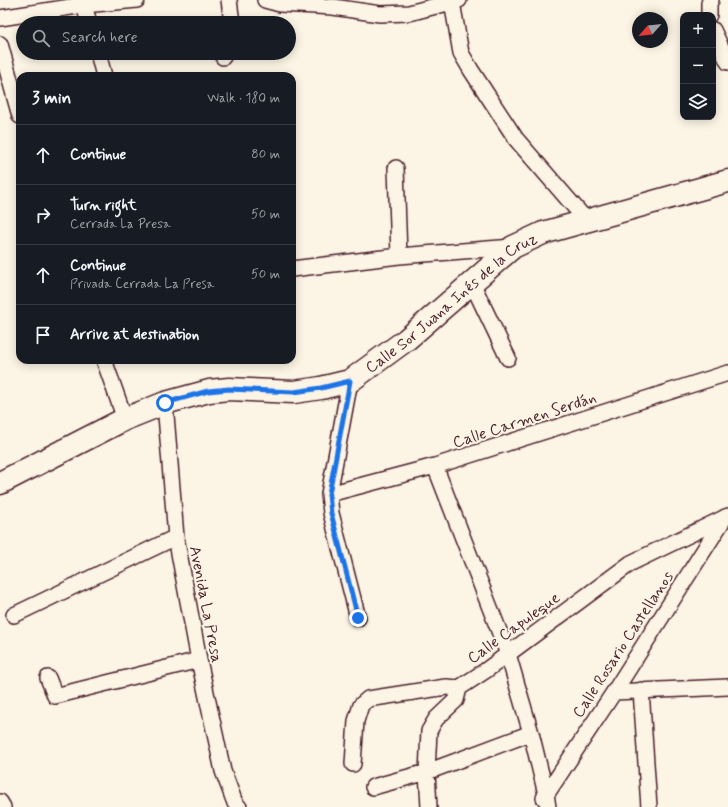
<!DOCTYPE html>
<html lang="en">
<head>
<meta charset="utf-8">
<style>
  :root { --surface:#171b24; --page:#242831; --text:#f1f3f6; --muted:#9ea1a6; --line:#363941 }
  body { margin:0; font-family:Mynerve,sans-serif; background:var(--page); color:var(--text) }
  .controls { position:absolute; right:12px; top:12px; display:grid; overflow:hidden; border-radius:8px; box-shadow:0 2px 10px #0003 }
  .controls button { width:36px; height:36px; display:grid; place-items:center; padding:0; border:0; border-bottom:1px solid var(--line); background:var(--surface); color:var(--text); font:20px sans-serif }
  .compass { position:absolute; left:632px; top:12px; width:36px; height:36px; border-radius:50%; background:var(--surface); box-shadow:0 2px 10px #0003; rotate:243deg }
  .stop { position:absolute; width:12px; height:12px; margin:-9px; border:3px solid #1a73e8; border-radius:50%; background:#fff }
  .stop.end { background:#1a73e8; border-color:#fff; box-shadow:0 1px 4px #0008 }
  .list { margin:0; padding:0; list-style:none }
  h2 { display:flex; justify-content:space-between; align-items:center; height:52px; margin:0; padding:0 16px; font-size:17px }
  h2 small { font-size:13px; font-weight:400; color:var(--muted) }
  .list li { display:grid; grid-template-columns:26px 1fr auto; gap:12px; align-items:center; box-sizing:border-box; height:60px; padding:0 16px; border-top:1px solid var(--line) }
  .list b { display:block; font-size:15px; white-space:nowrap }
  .list p { margin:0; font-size:13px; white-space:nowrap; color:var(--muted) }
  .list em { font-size:13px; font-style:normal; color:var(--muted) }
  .icon { flex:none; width:22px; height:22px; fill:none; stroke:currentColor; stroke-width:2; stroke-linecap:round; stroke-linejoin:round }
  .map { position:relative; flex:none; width:728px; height:807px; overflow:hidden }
  .search { position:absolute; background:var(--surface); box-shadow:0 2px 10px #0003; left:16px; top:16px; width:280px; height:44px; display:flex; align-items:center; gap:10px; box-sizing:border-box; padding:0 14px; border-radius:22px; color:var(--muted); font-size:15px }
  .panel { position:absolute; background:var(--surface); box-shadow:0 2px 10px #0003; left:16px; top:72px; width:280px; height:292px; border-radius:12px }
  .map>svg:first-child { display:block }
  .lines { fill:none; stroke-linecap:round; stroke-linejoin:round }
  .street-casing { stroke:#4a1f2b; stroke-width:18 }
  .secondary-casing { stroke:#4a1f2b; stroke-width:25 }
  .street { stroke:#fcf5e5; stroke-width:15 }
  .secondary { stroke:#fcf5e5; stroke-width:22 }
  .route { stroke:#1a73e8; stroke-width:5 }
  .labels { text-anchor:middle; stroke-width:4; stroke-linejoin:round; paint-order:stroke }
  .street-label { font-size:16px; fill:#4a1f2b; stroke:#fcf5e5 }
</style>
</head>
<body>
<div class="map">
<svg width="728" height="807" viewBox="0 0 728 807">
  <rect width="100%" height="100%" fill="#fcf5e5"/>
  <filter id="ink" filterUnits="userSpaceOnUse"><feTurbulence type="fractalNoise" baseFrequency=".025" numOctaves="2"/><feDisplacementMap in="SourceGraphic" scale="8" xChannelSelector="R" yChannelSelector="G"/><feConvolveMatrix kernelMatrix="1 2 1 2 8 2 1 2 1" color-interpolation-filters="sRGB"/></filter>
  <g filter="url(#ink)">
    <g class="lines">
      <g class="street-casing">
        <path id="street" d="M229,0L232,23
          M265,0L280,4L333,7L380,14L409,13L459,0
          M452,2L461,53L471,70L516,139L586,220
          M84,5L89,23
          M709,15V3L711,0
          M0,18L84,5L137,0
          M713,30L728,62
          M0,44L20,116
          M98,53L104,76
          M223,57L225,53
          M396,168L399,256
          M292,269L399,256L513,247
          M472,283L508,358
          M104,360L125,419
          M350,381L329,494L331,513L358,618
          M165,403L176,537L199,660L223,771L235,803L239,807
          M435,466L508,654L531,733L546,794L548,807
          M329,494L435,466L728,373
          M14,615L176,537
          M48,678L55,696L199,660
          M641,690L649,807
          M614,692L728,687
          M353,764L356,721L361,705L368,699L446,687L459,688L485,671L631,563L728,516
          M373,787L427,772L531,733
          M544,798L614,692L725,517
          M0,802L3,807
          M429,807L427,772L429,731L436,719L456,700L459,688"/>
      </g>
      <g class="secondary-casing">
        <g id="secondary">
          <path id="s1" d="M0,483L125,419L165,403L209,391L229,389L294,392L321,388L350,381L406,340L513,247L543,233L728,181"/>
        </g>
      </g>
      <use href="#street" class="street"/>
      <use href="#secondary" class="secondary"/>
    </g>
  </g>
  <g class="lines" filter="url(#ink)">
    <path class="route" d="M165,403L208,391L229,389L294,392L321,388L350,381L329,494L331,513L358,618"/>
  </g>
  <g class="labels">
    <g class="street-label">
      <text dy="6" stroke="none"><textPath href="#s1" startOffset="500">Calle Sor Juana Inés de la Cruz</textPath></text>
      <text transform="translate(524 419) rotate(-18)" y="6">Calle Carmen Serdán</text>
      <text transform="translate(207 604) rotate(79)" y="6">Avenida La Presa</text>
      <text transform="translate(513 627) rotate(-36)" y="6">Calle Capuleque</text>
      <text transform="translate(622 644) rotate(-57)" y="6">Calle Rosario Castellanos</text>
    </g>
  </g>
</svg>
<div class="controls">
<button>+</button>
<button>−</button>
<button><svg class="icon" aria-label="layers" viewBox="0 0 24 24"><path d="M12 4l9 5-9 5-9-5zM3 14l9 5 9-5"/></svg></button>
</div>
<svg class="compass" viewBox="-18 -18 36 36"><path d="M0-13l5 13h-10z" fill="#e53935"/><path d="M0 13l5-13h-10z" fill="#9ea1a6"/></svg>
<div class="stop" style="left:165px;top:403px"></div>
<div class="stop end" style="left:358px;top:618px"></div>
<div class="search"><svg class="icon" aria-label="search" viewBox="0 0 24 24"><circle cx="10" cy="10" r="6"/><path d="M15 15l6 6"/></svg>Search here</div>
<section class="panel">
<h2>3 min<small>Walk · 180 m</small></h2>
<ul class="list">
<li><svg class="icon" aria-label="ahead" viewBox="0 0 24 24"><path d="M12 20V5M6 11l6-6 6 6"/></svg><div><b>Continue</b></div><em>80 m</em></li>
<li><svg class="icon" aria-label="right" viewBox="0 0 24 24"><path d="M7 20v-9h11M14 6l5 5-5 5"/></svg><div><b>Turn right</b><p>Cerrada La Presa</p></div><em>50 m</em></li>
<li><svg class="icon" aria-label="ahead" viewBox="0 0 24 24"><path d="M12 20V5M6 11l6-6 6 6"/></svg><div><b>Continue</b><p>Privada Cerrada La Presa</p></div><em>50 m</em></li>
<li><svg class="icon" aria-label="arrive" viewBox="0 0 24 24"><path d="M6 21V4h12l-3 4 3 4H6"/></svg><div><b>Arrive at destination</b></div></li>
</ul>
</section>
</div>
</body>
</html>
